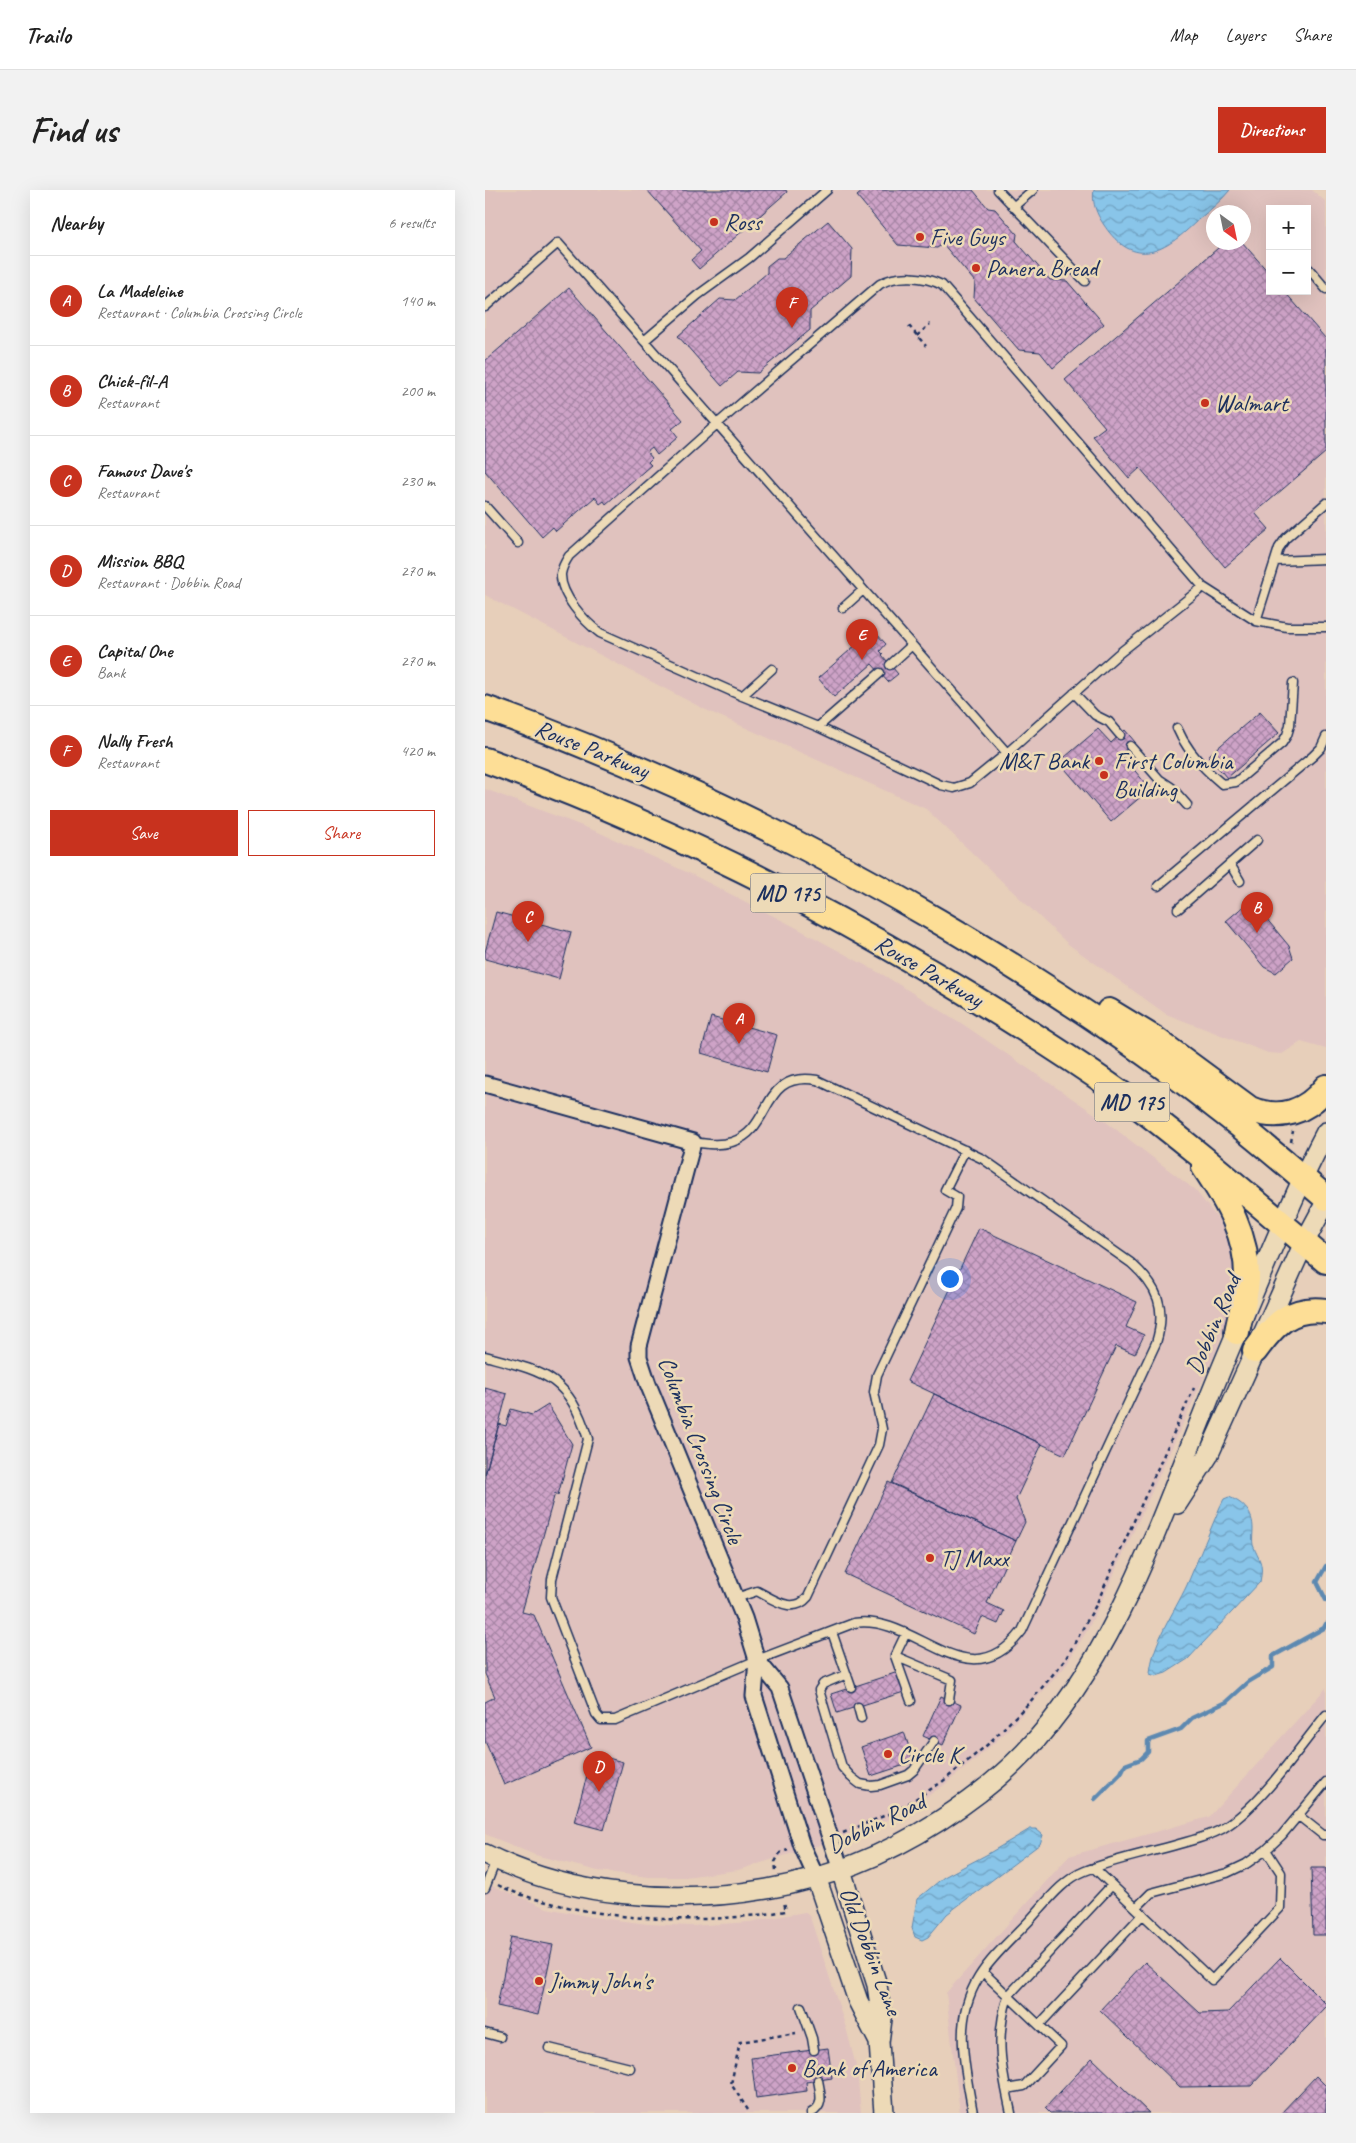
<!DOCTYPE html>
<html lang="en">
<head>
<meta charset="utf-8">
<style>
  :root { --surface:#fff; --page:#f2f2f2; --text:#222; --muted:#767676; --line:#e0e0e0; --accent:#c8321e }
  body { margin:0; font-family:Caveat,sans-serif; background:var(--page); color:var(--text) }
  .controls { position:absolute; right:15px; top:15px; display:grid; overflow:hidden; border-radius:0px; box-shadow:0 5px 20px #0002 }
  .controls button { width:45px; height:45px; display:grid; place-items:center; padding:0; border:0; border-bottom:1px solid var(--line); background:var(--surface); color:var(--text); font:25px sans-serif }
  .compass { position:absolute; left:721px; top:15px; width:45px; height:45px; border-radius:50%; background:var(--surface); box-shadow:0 5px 20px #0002; rotate:147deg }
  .you { position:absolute; left:464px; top:1088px; width:18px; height:18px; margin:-12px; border:4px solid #fff; border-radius:50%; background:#1a73e8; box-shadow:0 0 0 8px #1a73e833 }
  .badge { display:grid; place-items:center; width:32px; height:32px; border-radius:50%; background:var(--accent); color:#fff; font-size:16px; font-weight:700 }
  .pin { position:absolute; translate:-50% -41px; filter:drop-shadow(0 1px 2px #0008) }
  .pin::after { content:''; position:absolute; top:26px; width:18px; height:15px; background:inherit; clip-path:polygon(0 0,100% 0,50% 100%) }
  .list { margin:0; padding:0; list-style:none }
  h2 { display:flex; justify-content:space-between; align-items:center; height:65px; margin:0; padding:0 20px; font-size:21px }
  h2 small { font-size:16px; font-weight:400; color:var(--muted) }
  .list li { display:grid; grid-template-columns:32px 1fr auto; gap:15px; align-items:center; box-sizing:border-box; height:90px; padding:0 20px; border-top:1px solid var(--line) }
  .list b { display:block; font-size:19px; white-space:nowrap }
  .list p { margin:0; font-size:16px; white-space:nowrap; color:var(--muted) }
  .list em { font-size:16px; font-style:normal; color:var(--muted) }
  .actions { display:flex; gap:10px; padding:15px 20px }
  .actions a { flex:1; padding:11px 0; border:1px solid var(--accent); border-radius:0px; text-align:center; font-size:18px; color:var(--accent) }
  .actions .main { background:var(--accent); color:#fff }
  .map { position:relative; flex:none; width:841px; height:1923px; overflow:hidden; border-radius:0px }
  header { display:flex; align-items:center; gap:30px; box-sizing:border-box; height:70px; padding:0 25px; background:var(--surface); border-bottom:1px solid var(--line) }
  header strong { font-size:24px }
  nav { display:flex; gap:28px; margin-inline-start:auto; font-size:18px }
  .intro { display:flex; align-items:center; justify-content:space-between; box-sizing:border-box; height:120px; padding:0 30px }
  h1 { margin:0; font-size:35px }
  .button { padding:12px 22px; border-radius:0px; background:var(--accent); color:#fff; font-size:18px; font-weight:700 }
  main { display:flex; gap:30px; padding:0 30px }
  aside { flex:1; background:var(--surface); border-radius:0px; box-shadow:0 5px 20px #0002 }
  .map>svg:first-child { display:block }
  .built { fill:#e0c2be; fill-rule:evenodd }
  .water { fill:url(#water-waves); stroke:#5d89b1 }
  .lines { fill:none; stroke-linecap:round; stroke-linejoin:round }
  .stream { stroke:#5d89b1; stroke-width:4.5 }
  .building { fill:url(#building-cross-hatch); stroke:#1b2f5e }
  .service-casing { stroke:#1b2f5e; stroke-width:11 }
  .minor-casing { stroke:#1b2f5e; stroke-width:19 }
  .tertiary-casing { stroke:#1b2f5e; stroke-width:22 }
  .primary-casing { stroke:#1b2f5e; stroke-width:28 }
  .path { stroke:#1b2f5e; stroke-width:2.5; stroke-dasharray:4 4; stroke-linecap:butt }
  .service { stroke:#eddab7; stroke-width:8 }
  .minor { stroke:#eddab7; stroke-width:15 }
  .tertiary { stroke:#eddab7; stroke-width:19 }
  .primary { stroke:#fdde96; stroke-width:24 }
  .poi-dot { fill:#c8321e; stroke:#eddab7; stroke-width:2 }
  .labels { text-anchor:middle; stroke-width:5; stroke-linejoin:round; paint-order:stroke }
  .shield { fill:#eddab7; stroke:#5a6279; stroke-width:1 }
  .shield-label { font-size:22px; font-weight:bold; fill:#1b2f5e }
  .poi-label { font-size:24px; fill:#1b2f5e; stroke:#eddab7; text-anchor:start }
  .street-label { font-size:24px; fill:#1b2f5e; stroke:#eddab7 }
</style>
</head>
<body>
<header>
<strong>Trailo</strong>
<nav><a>Map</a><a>Layers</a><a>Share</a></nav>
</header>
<div class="intro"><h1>Find us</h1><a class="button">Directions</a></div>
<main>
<aside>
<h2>Nearby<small>6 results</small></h2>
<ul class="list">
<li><span class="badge">A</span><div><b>La Madeleine</b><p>Restaurant · Columbia Crossing Circle</p></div><em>140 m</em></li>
<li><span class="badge">B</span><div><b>Chick-fil-A</b><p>Restaurant</p></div><em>200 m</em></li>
<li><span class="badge">C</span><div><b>Famous Dave's</b><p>Restaurant</p></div><em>230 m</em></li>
<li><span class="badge">D</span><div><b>Mission BBQ</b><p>Restaurant · Dobbin Road</p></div><em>270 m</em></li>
<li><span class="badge">E</span><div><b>Capital One</b><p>Bank</p></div><em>270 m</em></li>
<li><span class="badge">F</span><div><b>Nally Fresh</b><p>Restaurant</p></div><em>420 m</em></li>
</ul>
<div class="actions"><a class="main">Save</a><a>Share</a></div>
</aside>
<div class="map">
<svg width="841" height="1923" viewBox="0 0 841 1923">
  <defs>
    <pattern id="water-waves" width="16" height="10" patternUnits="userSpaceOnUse" patternTransform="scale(1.25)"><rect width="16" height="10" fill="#89c5e9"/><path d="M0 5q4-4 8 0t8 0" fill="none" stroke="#6fa0c0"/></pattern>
    <pattern id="building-cross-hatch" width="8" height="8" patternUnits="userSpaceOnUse" patternTransform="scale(1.25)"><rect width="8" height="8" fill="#cea3c7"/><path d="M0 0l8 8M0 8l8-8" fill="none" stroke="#a685a5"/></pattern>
  </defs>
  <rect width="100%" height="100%" fill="#e7cfba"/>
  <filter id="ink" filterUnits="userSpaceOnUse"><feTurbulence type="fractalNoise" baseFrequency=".02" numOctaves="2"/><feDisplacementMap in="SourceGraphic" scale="10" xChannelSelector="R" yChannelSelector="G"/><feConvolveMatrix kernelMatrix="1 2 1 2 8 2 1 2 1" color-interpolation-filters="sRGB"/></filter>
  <g filter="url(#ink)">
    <path class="built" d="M0,0H827L841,12V859L816,852L797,864L783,863L681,824L583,754L441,619L219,519L0,405ZM785,19H822V101H785ZM728,22H758V52H728Z
      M0,599L113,642L208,685L308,736L400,786L476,833L616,928L710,1000L733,1029L742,1044L747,1061L749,1092L744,1120L732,1159L620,1404L603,1439L579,1478L520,1543L490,1570L458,1596L418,1622L380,1641L253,1680L200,1687H164L113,1681L50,1665L0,1644Z
      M841,1498V1923H475L461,1803L584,1666L724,1627Z
      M0,1693L62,1718L107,1727L163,1734L207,1736L264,1732L320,1722L325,1727L362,1841L372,1880L376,1923H0Z"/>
    <path class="water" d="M609,0H745C736,11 725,20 714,29C687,55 656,82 624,42C615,30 606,16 609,0Z
      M744,1307C759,1313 768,1323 768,1339C768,1344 767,1350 768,1355C774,1371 779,1372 775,1392L703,1469L681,1483L671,1486L665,1484C667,1453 689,1423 702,1395C713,1369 724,1343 735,1317L739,1309Z
      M545,1639H551L558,1645L555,1654L462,1724L443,1747L437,1750L430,1747L427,1738L432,1709L459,1687L501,1665Z"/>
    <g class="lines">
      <path class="stream" d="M841,1376L832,1392L841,1410
        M610,1609L636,1583L640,1575L656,1569L663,1562V1551L696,1539L707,1528L741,1512L763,1492L788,1477V1466L839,1438L841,1434"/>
    </g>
    <path class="building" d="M162,0H301L302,2L214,79L206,70L216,61Z
      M379,0H488L503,18L510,19L532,44L531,51L565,90L582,91L619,134L568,178L555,162L534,160L489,108L490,92L458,54L452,58L413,55L372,6Z
      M343,31L367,59L366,86L325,121V140L273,183L253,182L237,196L193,146L235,109L250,110L282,83V76L292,68H298Z
      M740,52H757L785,84V101H799L841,149V262L770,323L784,339L740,377L655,278L644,288L608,246L620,237L580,190Z
      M84,98L198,230L187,239L193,247L172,265L167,258L162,262L167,268L163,272L166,275L121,314L119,311L115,314L110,307L71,341L68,337L57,347L0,281V171Z
      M388,440L401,454L395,461L398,464L397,465L413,484L403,492L387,474L349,507L333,488Z
      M775,522L794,543L742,588L723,566Z
      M613,539L626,553L640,540L650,552L636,564L665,599L626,632L574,572Z
      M766,710L804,756L808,768L791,783L779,777L741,731Z
      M11,722L86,742L74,789L0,769V762Z
      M226,827L292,845L282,882L216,863Z
      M494,1038L652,1112L641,1137L659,1145L650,1164L631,1156L580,1265L422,1191Z
      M0,1198L22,1204L0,1285Z
      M449,1204L557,1254L531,1309L540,1332L531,1351L407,1293Z
      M63,1215L87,1254L73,1305L70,1303L37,1422L49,1425L106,1557L19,1595L0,1551V1512L10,1507L0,1484V1285L14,1234L21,1236L26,1219L47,1225Z
      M403,1292L531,1351L502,1413L519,1421L513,1434L497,1427L489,1444L360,1384Z
      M413,1482L419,1502L352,1523L346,1504Z
      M456,1506L476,1515L458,1555L438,1546Z
      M419,1542L429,1572L386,1586L376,1557Z
      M108,1564L138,1572L119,1640L89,1632Z
      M826,1678H841V1745H828Z
      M26,1747L68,1755L53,1825L12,1816Z
      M795,1768L841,1814V1817L766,1896L695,1897L615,1820L660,1772L715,1823L743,1822Z
      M343,1858L347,1888L321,1892L322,1901L271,1908L266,1868Z
      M607,1868L664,1923H565L560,1918Z
      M831,1886L841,1896V1923H796Z"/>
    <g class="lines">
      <g class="service-casing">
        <path id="service" d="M513,0L600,91
          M528,17L548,0
          M824,79L841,99
          M0,117L73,53L522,563
          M159,151L213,105L264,68L342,0
          M0,316L33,353
          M790,371L841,369
          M718,397L632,465L522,563L485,593L469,598L456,595L333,537L257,506L115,443C100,432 75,405 76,384C77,377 80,372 84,366L232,234L395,94C413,84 439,86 457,95L718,397L771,431L802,437H841
          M358,418L378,400
          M771,431L794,358L801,348L841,313
          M405,475L427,455
          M589,503L610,525L624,532L635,545
          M257,506L287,479
          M333,537L395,483
          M692,538C701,559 719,579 737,594L751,592L797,553L802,545L805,535L808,493
          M645,556L674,589L686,597L702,615
          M745,674L755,691
          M673,696L828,566L836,558L841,547
          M693,719L772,650
          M0,1166C59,1182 83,1185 103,1249L67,1389L66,1407L111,1524L116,1530H130L272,1470L369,1433C432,1423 482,1513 537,1441L671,1153C682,1118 673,1097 646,1073L498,969L332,890C274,881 289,939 247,952C234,956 221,954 208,952
          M251,1408L272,1401C288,1409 308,1425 323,1407L394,1255L397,1239L389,1202L392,1185L471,1018L472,1007L460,1000L480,960
          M347,1442L366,1497
          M421,1443L410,1466L426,1511
          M410,1466L467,1490L464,1510
          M362,1484L338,1494L334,1500L357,1577L366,1587L375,1594L386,1596L395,1595L423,1585L429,1580L449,1551
          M373,1517L376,1528
          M814,1626L838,1645H841
          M609,1678L727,1790L795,1718L796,1683L781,1660
          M0,1698L11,1670
          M651,1718L666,1703L742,1683L761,1674L781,1660L797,1645L841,1592
          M498,1782L576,1856L539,1896L521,1899
          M316,1817L327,1848L329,1860
          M554,1835L658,1724
          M0,1843L15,1847
          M64,1858L145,1878
          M326,1923C340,1916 335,1903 333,1890
          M488,1923C480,1877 467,1830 494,1787C507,1766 527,1749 544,1731C561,1713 577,1690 600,1681C630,1669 663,1663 694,1654C709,1650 724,1646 737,1639C775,1617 813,1559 841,1525
          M526,1923C517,1880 509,1850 523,1806L627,1695"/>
      </g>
      <g class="minor-casing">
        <path id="minor" d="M0,894L208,952L154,1156V1167L163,1194L259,1428L272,1470L295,1498L356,1680
          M272,1470L269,1506L317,1656L331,1687"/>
      </g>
      <g class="tertiary-casing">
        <path id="tertiary" d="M692,1314L723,1266L819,1053L841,1012
          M0,1664C85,1707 189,1715 282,1699C345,1688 401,1665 454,1631C485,1611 514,1589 539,1563C627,1472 672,1339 718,1224C735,1180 754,1137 772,1094C794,1042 815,991 841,942
          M356,1680L392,1795L397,1829L394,1852L399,1923
          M331,1687L373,1811L394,1852"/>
      </g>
      <g class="primary-casing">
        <path id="primary" d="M0,518C158,574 309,647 453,731C550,788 644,848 731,917C769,946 805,977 841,1008
          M0,570C155,626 304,698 446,782C510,820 573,859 634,902C706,955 773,1014 841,1071
          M624,821L670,849L765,919C795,931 822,922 841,897
          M719,977C742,1011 763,1047 762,1089C761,1107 755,1125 752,1142
          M770,1161C789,1135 805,1116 841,1121"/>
      </g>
      <path class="path" d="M424,136L441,156
        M432,146L445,134
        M806,952L808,941
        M358,1643L413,1620L457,1592L502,1555L544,1513L580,1470L611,1415L709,1198
        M291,1680L290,1672L295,1663L303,1660
        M13,1695C33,1705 53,1710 74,1715C149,1733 225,1733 301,1721L299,1712
        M263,1920L246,1894L255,1852L311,1843"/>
      <use href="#service" class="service"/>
      <use href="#minor" class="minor"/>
      <use href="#tertiary" class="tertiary"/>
      <use href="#primary" class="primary"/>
    </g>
  </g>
  <g class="poi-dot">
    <circle cx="229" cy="32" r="5"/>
    <circle cx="435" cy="47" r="5"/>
    <circle cx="491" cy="78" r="5"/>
    <circle cx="720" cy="213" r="5"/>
    <circle cx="614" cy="571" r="5"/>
    <circle cx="619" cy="585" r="5"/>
    <circle cx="445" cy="1368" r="5"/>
    <circle cx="403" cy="1564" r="5"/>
    <circle cx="54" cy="1791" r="5"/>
    <circle cx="307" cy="1878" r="5"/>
  </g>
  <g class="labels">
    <g class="shield">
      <rect x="265.5" y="683.5" width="75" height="39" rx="4"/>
      <rect x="609.5" y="892.5" width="75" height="39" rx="4"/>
    </g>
    <g class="shield-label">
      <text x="303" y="711">MD 175</text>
      <text x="647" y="920">MD 175</text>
    </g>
    <g class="poi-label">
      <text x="239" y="40">Ross</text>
      <text x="445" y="55">Five Guys</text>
      <text x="501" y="86">Panera Bread</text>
      <text x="730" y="221">Walmart</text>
      <text x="604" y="579" text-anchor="end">M&amp;T Bank</text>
      <text x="629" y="579">First Columbia<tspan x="629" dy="28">Building</tspan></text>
      <text x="455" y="1376">TJ Maxx</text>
      <text x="413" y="1572">Circle K</text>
      <text x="64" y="1799">Jimmy John's</text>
      <text x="317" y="1886">Bank of America</text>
    </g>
    <g class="street-label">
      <text transform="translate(107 559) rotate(22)" y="8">Rouse Parkway</text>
      <text transform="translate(444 781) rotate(30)" y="8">Rouse Parkway</text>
      <text transform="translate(728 1134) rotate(-67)" y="8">Dobbin Road</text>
      <text transform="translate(216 1260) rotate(69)" y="8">Columbia Crossing Circle</text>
      <text transform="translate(391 1633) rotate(-26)" y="8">Dobbin Road</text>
      <text transform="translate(386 1761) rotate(69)" y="8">Old Dobbin Lane</text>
    </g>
  </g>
</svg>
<div class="controls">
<button>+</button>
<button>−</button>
</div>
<svg class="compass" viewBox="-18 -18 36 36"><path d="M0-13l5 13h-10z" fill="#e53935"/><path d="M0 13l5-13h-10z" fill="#767676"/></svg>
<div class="you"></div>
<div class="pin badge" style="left:254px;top:854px">A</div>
<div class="pin badge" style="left:772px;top:743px">B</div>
<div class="pin badge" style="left:43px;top:752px">C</div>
<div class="pin badge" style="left:114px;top:1602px">D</div>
<div class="pin badge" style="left:377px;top:470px">E</div>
<div class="pin badge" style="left:307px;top:138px">F</div>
</div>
</main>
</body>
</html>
